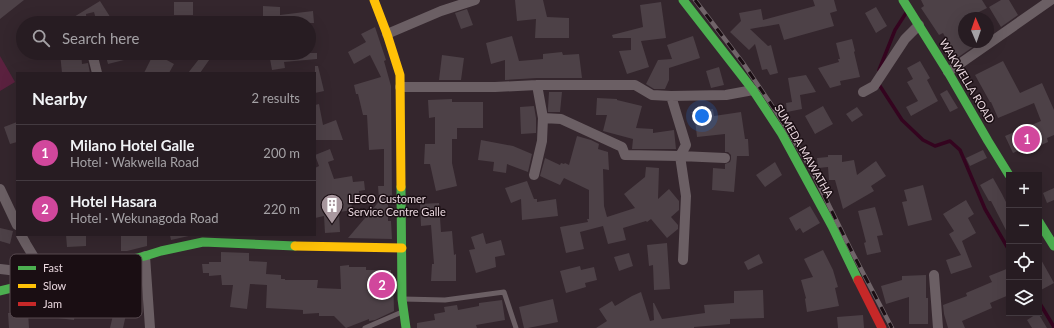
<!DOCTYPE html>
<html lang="en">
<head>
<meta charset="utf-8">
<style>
  :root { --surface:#271c22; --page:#2f252a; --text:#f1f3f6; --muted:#a4a1a5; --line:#433a40; --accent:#b45309 }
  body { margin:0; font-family:Lato,sans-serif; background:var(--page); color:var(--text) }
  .controls { position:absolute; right:12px; bottom:12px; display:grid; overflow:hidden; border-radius:0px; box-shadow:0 4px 16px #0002 }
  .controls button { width:36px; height:36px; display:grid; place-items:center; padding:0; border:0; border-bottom:1px solid var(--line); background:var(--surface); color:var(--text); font:20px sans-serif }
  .compass { position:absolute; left:958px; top:12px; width:36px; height:36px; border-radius:50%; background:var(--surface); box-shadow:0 4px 16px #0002; rotate:358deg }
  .you { position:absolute; left:702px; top:116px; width:14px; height:14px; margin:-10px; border:3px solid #fff; border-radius:50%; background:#1a73e8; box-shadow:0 0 0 6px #1a73e833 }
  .badge { display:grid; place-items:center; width:26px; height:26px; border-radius:50%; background:var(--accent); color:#fff; font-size:13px; font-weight:700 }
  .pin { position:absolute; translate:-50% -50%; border:2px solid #fff; box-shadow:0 1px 4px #0006 }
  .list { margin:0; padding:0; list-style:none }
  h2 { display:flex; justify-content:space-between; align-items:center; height:52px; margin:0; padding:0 16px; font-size:17px }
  h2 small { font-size:13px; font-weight:400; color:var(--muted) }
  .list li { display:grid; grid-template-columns:26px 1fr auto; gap:12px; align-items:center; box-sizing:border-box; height:56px; padding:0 16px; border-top:1px solid var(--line) }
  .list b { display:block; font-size:15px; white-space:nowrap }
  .list p { margin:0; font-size:13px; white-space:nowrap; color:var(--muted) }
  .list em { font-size:13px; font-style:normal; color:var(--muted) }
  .icon { flex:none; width:22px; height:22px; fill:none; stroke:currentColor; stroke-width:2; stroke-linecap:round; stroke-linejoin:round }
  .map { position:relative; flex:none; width:1054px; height:328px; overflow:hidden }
  .search { position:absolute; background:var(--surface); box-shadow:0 4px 16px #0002; left:16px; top:16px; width:300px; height:44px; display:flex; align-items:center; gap:10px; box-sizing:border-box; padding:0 14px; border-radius:22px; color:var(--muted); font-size:15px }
  .panel { position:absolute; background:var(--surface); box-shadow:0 4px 16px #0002; left:16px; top:72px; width:300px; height:164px; border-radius:0px }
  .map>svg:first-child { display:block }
  .green { fill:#5b213f }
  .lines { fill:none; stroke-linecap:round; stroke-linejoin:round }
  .stream { stroke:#34041f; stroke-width:3.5 }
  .building { fill:#4d4147 }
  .lane { stroke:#6b5f64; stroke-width:5 }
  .street { stroke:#6b5f64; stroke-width:10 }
  .fast { stroke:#4caf50; stroke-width:9 }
  .slow { stroke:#ffc107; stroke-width:9 }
  .jam { stroke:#c62828; stroke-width:9 }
  .rail-casing { stroke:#706469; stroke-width:4.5 }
  .rail { stroke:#1a0e13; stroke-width:3; stroke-dasharray:9; stroke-linecap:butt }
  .labels { text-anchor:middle; stroke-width:3; stroke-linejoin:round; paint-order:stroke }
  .street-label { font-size:11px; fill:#e9d7de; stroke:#1a0e13 }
  .poi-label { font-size:11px; fill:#e9d7de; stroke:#1a0e13; text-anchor:start }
  .key { fill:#1a0e13; stroke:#584a50; stroke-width:1 }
  .key-label { font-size:11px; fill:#e9d7de }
</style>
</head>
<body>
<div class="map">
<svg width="1054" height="328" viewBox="0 0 1054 328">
  <rect width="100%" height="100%" fill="#34262d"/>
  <path class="green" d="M0,56L15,82L0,91Z"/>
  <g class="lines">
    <path class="stream" d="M879,70L895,30L906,13
      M878,83L902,120L923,140L935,146L950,141L960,150L985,209L1009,250
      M1039,302L1054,327"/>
  </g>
  <path class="building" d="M0,0H24L0,19Z
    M515,0H543L547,17L569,18V38H535L536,19L517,21Z
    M813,0H834L837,11L830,13L834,26L784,40L779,24L750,29L768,46L771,45L778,73L770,75L767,69L762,70L755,44L749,50L730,32L741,21L739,13L761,9L763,20L815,6Z
    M921,0H982L987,8L967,18H964V42H980L957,58L943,33L939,35L921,8L924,6Z
    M1001,0H1009L1018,15L1001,27L989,7Z
    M100,1L114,23H97L94,12L86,14L87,23H64Z
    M174,2H193V15H174Z
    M661,2L666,38L641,41L649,67L627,74L619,51L631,50V38H613L612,35L643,27L640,5Z
    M263,6L280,7V15L313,11L314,23H261L260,17H263Z
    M876,7L887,26L876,33L865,13Z
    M467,9L473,25L461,29L455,13Z
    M375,27L386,60L384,61L391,86L392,200H388V221H391L392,239L348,238L382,198L379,199L378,186H384V149L369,150L367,115H363L358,94H356L354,85L381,77L370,55L354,64L348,52L366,42L361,34Z
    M512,36L519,61L543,59V54L562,52L563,55L579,54L582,78H537L505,80V60L491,64L486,43Z
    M693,36L700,58L669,68V80L665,89H654L646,84L658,60L672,59L667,45Z
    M852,39L855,51L854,52L860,77L840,81L841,85L830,88L818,68L839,62L838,59H840L836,43Z
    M60,53H81L82,64L88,63L90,73H62Z
    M105,53H140V56L108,64Z
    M154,53L174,64L169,73H144Z
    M192,53H214L200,73H188L199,59Z
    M269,53H317V59L284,62L285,68L272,70Z
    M442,55L464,58L461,80H439Z
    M920,61L930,78L927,80L938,101L911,116L906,107L918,101L907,82L913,79L907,68Z
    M1003,61L1020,93L1042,83L1054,110V135L1047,138L1048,142L1023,153L1022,149L1013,153L1005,136L1041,121L1034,103L998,118L991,102H990L975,75Z
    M315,66H318L324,91L315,93Z
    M719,67L724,85L711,88L706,71Z
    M806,75L816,92L800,95L802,109L787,112L786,103L792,102L788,78Z
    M947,90L958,108L950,112L940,94Z
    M549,92H562L560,112H548V108Z
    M597,98L617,99V100L642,106L636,128L653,129V133L674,130L676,149H632L633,139L603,131L607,115H596Z
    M452,99V102H483V128H457V139H452V163L457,186L436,191L430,164H424L425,144H435V117L429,118L428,100Z
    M319,104L323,125L336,120L343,140H315V105Z
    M534,106L536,118V133L521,134L520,107Z
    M823,106L833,124L815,134L805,116Z
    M857,107L863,115L852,122L846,114Z
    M713,109L714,116L741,112L745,139H748L749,156H737L734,192L712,190L713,168L725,169V164L730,162L731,159V155L728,152H725V134L697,137L695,120H698L700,116L690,112Z
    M17,122V142L10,144L4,127Z
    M577,136L591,140L599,144L598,149L608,152L609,170L603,169L604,206L607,217L635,208L624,194L645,177L646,167L659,168L658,199L669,189L679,201V210L671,217L678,225V229L667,238L651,219L647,222L646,221L623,228L626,240L608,244L603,226L580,232L584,249L566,253L560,227L588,222L587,219H589V190L564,178L560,185L540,176L545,158L560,165L561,163L564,164L565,163L569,165Z
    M481,140L513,146L532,154L528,172L507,164L506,173L493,171L494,162L478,160Z
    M330,149L334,160L328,162L334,179L352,176L353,182L364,181L365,190L359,191L361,201L351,203L353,210L339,212L340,232L325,233L324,216L315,218V168L319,166L315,155Z
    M983,150L987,158L970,166L966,158Z
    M828,155H842V162L854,160L857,175L876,161L886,176L871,186L874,191L843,209L835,180H829L828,167L818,168L817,158L828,157Z
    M775,162L782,175L765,187L756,175Z
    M993,178L1002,194L1009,208V236L991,201H989L980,185Z
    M527,181L534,199H537V202L556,199L558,216L522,220L521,199L511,203L505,188Z
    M923,185L932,220L908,226L902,202L907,201L904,190Z
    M1054,188V200L1047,203L1043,193Z
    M966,200L974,214L968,218L976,233L962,241L972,267L951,274L946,260L961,255L949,234L954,231L943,214Z
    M439,203L441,232L452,231L454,255L456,254V281H431L432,264H434L431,225L421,226L420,204Z
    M810,206L820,223L803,233L800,228L796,231L789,218Z
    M875,207L883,235L877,236L881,252L867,255L864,243L866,242L858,211Z
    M0,228L13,231L10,244L0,241Z
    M483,233L486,244L501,240L505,255L495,257L496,267L476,273L469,250L475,249L471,237Z
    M66,235H86V246L67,247Z
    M121,235H147V246L127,251H121Z
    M170,235H193L171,240Z
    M667,243L670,289L654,290L653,265L649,266L647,245Z
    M823,250L833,270L838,287L835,288L839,306L807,312L805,299L806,298L801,280L813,277L804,259Z
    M221,252L249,253V261L267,262L266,274L281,275V279H285V280H318L317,288L341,289L340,266L349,265V267H366V270H391V273H393L394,311L375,320L369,321V319L346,328L334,316H319V313L303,314V310L266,308L267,285L250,284L247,309L230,307L233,285H222L221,275L209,276V273H203L202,264H209V262H221Z
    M629,253L633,266L619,271L614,257Z
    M759,254L763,263L748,270L744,262Z
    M1039,256L1054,283L1039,291Z
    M580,266L581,270L594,267L597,280L585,283L586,287L566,293L560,271Z
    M1009,268V295L990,303L992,308L962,321L965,328H948L944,314L943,305L967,296L966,293L992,282L989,276Z
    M926,275V298H928V324H909V297L886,304L881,286L902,280V276Z
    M763,290L764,318L730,319V324L694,327V328H596L607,321L599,309L612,301L615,306L632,296L641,292L650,321L654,320L653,303H654L662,319L705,313L704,305L734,303V291Z
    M117,298L129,301L123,328H110Z
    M61,299L77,301L74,320L58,318Z
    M553,299L558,322L528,328H524L519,307Z
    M502,300L505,320L476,325L477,328H417V323L435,320L434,314L445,312L444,307L457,305L458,310L479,306V303Z
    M28,312L29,328H9L8,313Z
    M1038,313L1047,328H1032L1027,320Z
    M863,315L864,328H838L837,317Z"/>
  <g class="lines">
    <path class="lane" d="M403,299L445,300L504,292L516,328
      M365,328L402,312"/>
    <path class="street" d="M387,34L441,11L475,0
      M92,53L97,73
      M948,72L1051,0
      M400,87H495L537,85H635L652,95L671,96L726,95L753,90
      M863,92L874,86L905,39L919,25
      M671,96L686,145L680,156L686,196L683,260
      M543,118L561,119L622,147L625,155L680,156L725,158
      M534,175L542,141L543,118L537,85
      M0,189L17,225
      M21,235L26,244L44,274
      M145,256L150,328
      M0,269L44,274L54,272
      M934,275L938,328"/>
    <path class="fast" d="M683,0L753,90L782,134L832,226L858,280
      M903,0L948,72L988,141L1009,175
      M401,187L402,299L406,328
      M1039,222L1054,246
      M0,291L145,256L161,251L203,242L295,246"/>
    <path class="slow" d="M374,0L387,34L400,75L401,187
      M295,246L402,248"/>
    <path class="jam" d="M858,280L882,328"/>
    <g class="rail-casing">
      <path id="rail" d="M695,0L743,63L779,116L810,167L850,248L892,328"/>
    </g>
    <use href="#rail" class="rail"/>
  </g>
  <defs>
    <g id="building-pin" transform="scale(1.15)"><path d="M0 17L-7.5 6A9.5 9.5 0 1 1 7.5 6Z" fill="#aa99a0" stroke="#1a0e13"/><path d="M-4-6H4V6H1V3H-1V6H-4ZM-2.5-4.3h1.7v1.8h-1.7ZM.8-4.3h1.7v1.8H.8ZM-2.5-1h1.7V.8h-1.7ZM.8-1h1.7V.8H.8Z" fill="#fff"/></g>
  </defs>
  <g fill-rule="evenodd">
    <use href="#building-pin" x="332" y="205"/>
  </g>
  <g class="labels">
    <g class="street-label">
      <text transform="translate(967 81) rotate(59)" y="4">WAKWELLA ROAD</text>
      <text transform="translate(804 151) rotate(60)" y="4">SUMEDA MAWATHA</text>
    </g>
    <g class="poi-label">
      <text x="348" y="203">LECO Customer<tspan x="348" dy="13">Service Centre Galle</tspan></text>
    </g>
  </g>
  <rect x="10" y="254" width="132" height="64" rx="6" class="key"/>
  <rect x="18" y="266" width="18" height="4" fill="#4caf50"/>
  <rect x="18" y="284" width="18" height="4" fill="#ffc107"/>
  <rect x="18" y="302" width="18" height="4" fill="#c62828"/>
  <g class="key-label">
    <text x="43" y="272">Fast</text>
    <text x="43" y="290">Slow</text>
    <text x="43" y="308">Jam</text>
  </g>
</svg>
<div class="controls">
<button>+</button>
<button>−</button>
<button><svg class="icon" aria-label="locate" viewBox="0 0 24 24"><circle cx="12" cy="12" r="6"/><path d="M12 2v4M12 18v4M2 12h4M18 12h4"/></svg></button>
<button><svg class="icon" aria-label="layers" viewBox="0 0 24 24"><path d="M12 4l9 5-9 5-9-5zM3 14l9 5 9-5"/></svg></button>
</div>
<svg class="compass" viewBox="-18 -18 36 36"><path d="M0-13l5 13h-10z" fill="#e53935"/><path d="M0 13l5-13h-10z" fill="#a4a1a5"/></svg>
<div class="you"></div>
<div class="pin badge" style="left:1027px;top:139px;background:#d1479c">1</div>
<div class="pin badge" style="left:382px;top:285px;background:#d1479c">2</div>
<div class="search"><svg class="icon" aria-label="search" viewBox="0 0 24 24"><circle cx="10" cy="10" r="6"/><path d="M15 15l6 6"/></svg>Search here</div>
<section class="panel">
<h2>Nearby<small>2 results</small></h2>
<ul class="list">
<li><span class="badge" style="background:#d1479c">1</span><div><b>Milano Hotel Galle</b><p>Hotel · Wakwella Road</p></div><em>200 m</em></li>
<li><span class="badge" style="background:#d1479c">2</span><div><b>Hotel Hasara</b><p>Hotel · Wekunagoda Road</p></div><em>220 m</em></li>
</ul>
</section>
</div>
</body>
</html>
